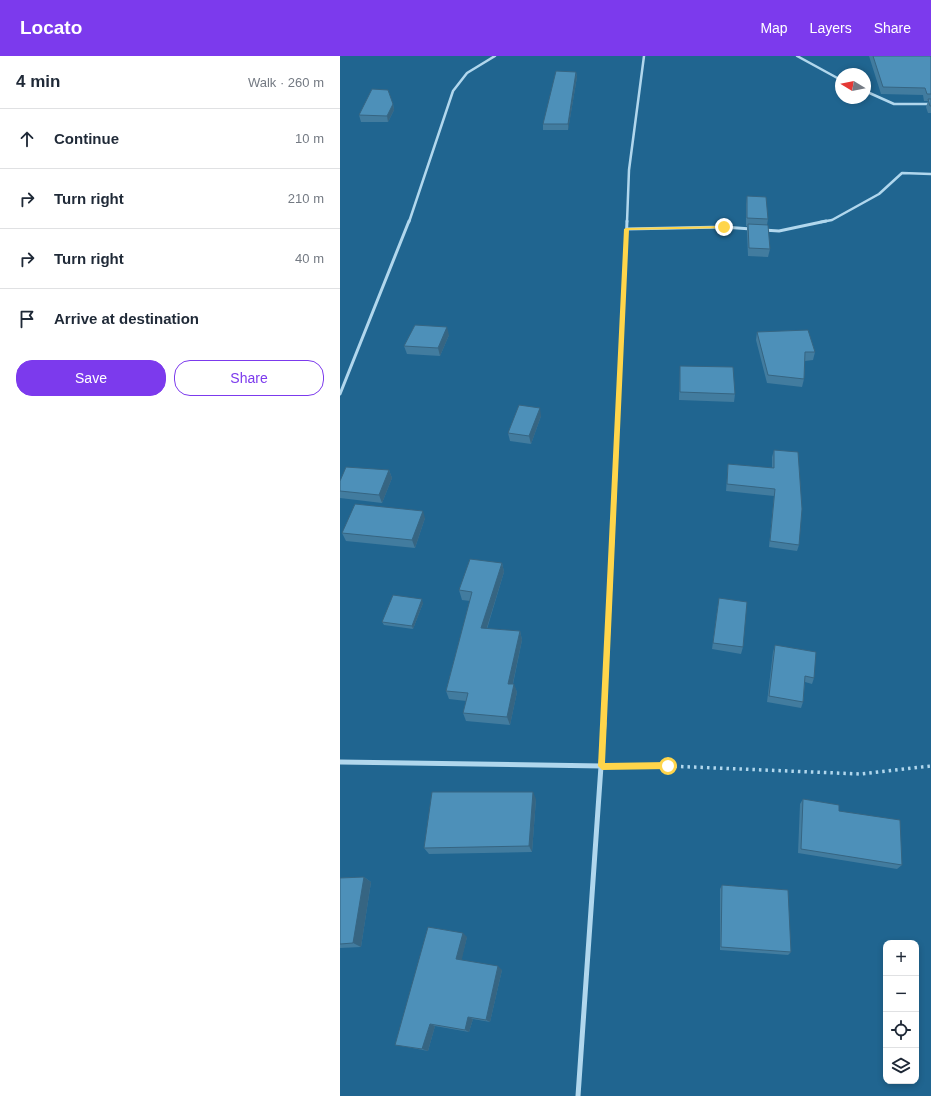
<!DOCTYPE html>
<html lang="en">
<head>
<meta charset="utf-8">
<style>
  :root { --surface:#fff; --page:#f6f6f7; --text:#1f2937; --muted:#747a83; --line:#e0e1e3; --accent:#7c3aed }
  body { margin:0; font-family:Helvetica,sans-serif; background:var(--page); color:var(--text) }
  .controls { position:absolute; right:12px; bottom:12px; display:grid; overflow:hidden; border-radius:8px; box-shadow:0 2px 6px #0003 }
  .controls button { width:36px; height:36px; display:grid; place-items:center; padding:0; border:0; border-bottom:1px solid var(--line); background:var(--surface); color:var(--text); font:20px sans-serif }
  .compass { position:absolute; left:495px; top:12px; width:36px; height:36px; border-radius:50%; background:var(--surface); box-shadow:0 2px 6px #0003; rotate:280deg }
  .stop { position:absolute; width:12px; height:12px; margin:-9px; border:3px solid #ffd54a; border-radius:50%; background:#fff }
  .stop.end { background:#ffd54a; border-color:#fff; box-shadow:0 1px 4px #0008 }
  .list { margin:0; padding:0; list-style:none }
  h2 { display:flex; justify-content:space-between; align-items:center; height:52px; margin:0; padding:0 16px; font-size:17px }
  h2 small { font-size:13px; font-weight:400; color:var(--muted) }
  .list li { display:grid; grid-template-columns:26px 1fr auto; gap:12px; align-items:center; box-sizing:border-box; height:60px; padding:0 16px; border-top:1px solid var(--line) }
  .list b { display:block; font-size:15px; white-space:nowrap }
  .list em { font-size:13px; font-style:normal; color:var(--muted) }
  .actions { display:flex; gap:8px; padding:12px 16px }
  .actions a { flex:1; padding:9px 0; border:1px solid var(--accent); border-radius:16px; text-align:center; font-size:14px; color:var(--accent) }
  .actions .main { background:var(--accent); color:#fff }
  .icon { flex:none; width:22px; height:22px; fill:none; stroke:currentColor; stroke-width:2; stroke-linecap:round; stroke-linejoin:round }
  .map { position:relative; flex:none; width:591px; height:1040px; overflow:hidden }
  header { display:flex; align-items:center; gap:24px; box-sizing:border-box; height:56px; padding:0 20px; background:var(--accent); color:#fff }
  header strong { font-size:19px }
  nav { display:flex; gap:22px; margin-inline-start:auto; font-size:14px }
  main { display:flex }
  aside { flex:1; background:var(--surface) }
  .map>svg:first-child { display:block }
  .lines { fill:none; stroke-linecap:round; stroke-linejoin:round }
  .path { stroke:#b1d7ed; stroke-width:3.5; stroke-dasharray:2.5 4; stroke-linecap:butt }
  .minor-far3 { stroke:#b1d7ed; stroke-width:2.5 }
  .minor-far2 { stroke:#b1d7ed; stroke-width:3 }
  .minor-far1 { stroke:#b1d7ed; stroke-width:4 }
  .minor { stroke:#b1d7ed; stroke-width:5 }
  .wall { fill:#427c9f }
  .shaded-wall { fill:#366582 }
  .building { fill:#4d90b9; stroke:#366582 }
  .route { fill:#ffd54a }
</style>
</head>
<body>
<header>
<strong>Locato</strong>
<nav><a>Map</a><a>Layers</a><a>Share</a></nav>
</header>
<main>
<aside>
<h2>4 min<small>Walk · 260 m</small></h2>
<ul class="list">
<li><svg class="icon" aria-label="ahead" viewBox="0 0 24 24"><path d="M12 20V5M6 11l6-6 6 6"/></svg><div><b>Continue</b></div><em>10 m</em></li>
<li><svg class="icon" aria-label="right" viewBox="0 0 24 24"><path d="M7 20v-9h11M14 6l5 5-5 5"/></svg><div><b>Turn right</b></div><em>210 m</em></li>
<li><svg class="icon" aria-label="right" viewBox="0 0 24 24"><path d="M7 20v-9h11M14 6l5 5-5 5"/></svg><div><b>Turn right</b></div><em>40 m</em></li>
<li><svg class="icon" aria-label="arrive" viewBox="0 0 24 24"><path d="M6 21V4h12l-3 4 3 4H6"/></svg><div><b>Arrive at destination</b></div></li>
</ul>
<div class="actions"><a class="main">Save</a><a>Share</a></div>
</aside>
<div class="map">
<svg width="591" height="1040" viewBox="0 0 591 1040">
  <rect width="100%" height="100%" fill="#206590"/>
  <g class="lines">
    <path class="path" d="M276,710H328L520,718L591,710"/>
    <path class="minor-far3" d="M457,0L501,24
      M525,35L554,48H591
      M69,166L113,35L127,17L155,0
      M287,166L289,114L304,0
      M481,166L492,164L539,138L562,117L591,118"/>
    <path class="minor-far2" d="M287,173L384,171L411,173
      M423,174L439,175L486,165
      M0,338L69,165
      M277,384L287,165"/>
    <path class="minor-far1" d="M264,668L277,383"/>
    <path class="minor" d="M0,706L262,710
      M238,1040L264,667"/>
  </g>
  <path class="wall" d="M529,0H591V57H588L586,51L588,45H584L583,39L541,38Z
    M236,16L237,21L228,74H203V68Z
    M53,48L54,54L48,66H21L19,59Z
    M407,140L428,163L427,169L430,193L428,201L408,200L407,176V170H406V148Z
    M417,276L475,296L473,304L465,305L464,323L462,331L427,327L416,284Z
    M109,279L100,300L67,298L64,290Z
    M340,310L395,338L394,346L339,344Z
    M201,360L191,388L170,385L168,377Z
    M434,394L459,489L457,495L429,491L434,440L386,435L388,408L432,412V401Z
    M49,414L52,422L42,447L0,442V425Z
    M85,462L75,492L6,485L2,477Z
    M162,507L164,516L147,573L180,575L182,584L173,628L177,636L170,669L126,665L123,657L126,645L109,643L106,635L130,545L122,544L119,534Z
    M83,547L73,573L44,569L42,566Z
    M378,549L403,591L401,598L372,593Z
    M435,589L474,622L472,628L465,626L463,646L461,652L427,646L433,596Z
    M196,743L192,796L89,798L84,792Z
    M463,743L499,755L562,809L557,813L458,797L460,748Z
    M24,821L31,826L21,891L0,892V822Z
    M382,829L451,896L448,899L380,894V833Z
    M127,881L121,904L162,914L150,966L133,963L129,976L95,970L88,995L62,990Z"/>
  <path class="shaded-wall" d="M236,16L237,21L228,74V68Z
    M53,48L54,54L48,66L47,60Z
    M107,271L109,279L100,300L98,292Z
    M200,352L201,360L191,388L189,380Z
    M49,414L52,422L42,447L39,439Z
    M83,455L85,462L75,492L72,484Z
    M162,507L164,516L144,581L141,572Z
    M82,543L83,547L73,573L72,570Z
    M180,575L182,584L171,636L168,628Z
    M174,628L177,636L170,669L167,661Z
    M193,736L196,743L192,796L189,790Z
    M24,821L31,826L21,891L13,887Z
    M123,877L127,881L121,907L116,903Z
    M158,910L162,914L150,966L146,964Z
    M128,961L133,963L129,976L125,974Z
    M90,968L95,970L88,995L82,993Z"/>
  <path class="building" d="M533,0H591V38H587L585,32L543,31Z
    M216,15L236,16L228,68H203Z
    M32,33L48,34L53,48L47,60L19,59Z
    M588,43H591V50H590Z
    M407,140L426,141L428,163L407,162Z
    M408,168L428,169L430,193L409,192Z
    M75,269L107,271L98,292L64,290Z
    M468,274L475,296H465L464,323L428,319L417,276Z
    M340,310L393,311L395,338L340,336Z
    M179,349L200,352L189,380L168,377Z
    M434,394L458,396L462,453L459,489L430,485L435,433L387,428L388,408L434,412Z
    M6,411L49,414L39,439L0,435V425Z
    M15,448L83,455L72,484L2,477Z
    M130,503L162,507L141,572L180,575L168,628H174L167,661L123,657L128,637L106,635L132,536L119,534Z
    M53,539L82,543L72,570L42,566Z
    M379,542L407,546L403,591L373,587Z
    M435,589L476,596L474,622L465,620L463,646L429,640Z
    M92,736H193L189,790L84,792Z
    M463,743L499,749V755L560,764L562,809L461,793Z
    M24,821L13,887L0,888V822Z
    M382,829L448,834L451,896L381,891Z
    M88,871L123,877L116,903L158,910L146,964L128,961L125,974L90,968L82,993L55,989Z"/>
  <path class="route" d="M384,170L386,172L289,174L265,707L328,706L332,710L328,713L262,714L258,710L284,173L286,172Z"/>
</svg>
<div class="controls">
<button>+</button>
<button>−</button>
<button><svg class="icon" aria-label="locate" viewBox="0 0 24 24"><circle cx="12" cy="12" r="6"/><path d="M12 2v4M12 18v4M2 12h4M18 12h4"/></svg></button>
<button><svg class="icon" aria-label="layers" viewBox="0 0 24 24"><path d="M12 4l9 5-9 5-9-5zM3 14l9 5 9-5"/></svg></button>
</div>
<svg class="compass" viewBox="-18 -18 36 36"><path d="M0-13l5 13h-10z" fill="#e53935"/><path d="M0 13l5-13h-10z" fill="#747a83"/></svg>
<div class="stop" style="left:328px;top:710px"></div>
<div class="stop end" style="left:384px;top:171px"></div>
</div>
</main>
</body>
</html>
